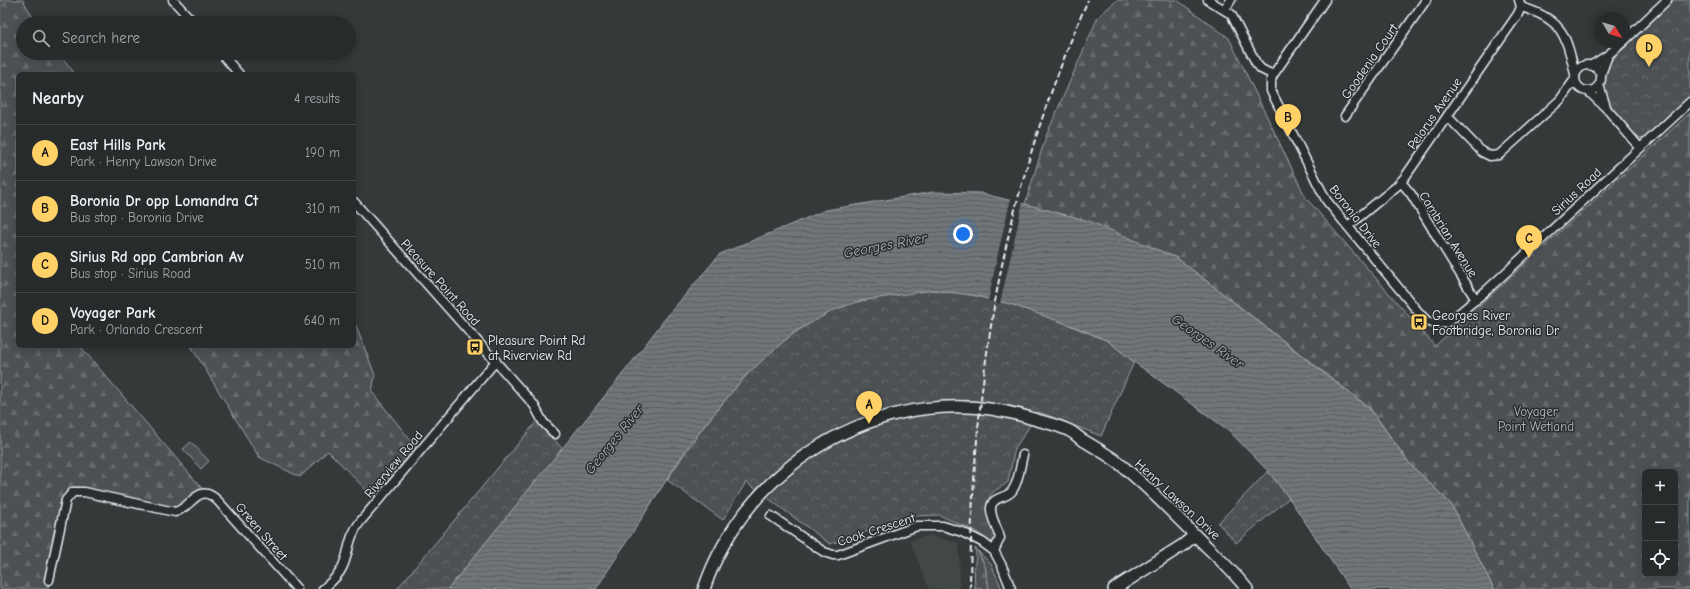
<!DOCTYPE html>
<html lang="en">
<head>
<meta charset="utf-8">
<style>
  :root { --surface:#282b2c; --page:#303334; --text:#f1f3f6; --muted:#a5a7a9; --line:#444748; --accent:#ffd166 }
  body { margin:0; font-family:"Comic Neue",sans-serif; background:var(--page); color:var(--text) }
  .controls { position:absolute; right:12px; bottom:12px; display:grid; overflow:hidden; border-radius:6px; box-shadow:0 2px 10px #0003 }
  .controls button { width:36px; height:36px; display:grid; place-items:center; padding:0; border:0; border-bottom:1px solid var(--line); background:var(--surface); color:var(--text); font:20px sans-serif }
  .compass { position:absolute; left:1594px; top:12px; width:36px; height:36px; border-radius:50%; background:var(--surface); box-shadow:0 2px 10px #0003; rotate:128deg }
  .you { position:absolute; left:963px; top:234px; width:14px; height:14px; margin:-10px; border:3px solid #fff; border-radius:50%; background:#1a73e8; box-shadow:0 0 0 6px #1a73e833 }
  .badge { display:grid; place-items:center; width:26px; height:26px; border-radius:50%; background:var(--accent); color:#111; font-size:13px; font-weight:700 }
  .pin { position:absolute; translate:-50% -33px; filter:drop-shadow(0 1px 2px #0008) }
  .pin::after { content:''; position:absolute; top:21px; width:14px; height:12px; background:inherit; clip-path:polygon(0 0,100% 0,50% 100%) }
  .list { margin:0; padding:0; list-style:none }
  h2 { display:flex; justify-content:space-between; align-items:center; height:52px; margin:0; padding:0 16px; font-size:17px }
  h2 small { font-size:13px; font-weight:400; color:var(--muted) }
  .list li { display:grid; grid-template-columns:26px 1fr auto; gap:12px; align-items:center; box-sizing:border-box; height:56px; padding:0 16px; border-top:1px solid var(--line) }
  .list b { display:block; font-size:15px; white-space:nowrap }
  .list p { margin:0; font-size:13px; white-space:nowrap; color:var(--muted) }
  .list em { font-size:13px; font-style:normal; color:var(--muted) }
  .icon { flex:none; width:22px; height:22px; fill:none; stroke:currentColor; stroke-width:2; stroke-linecap:round; stroke-linejoin:round }
  .map { position:relative; flex:none; width:1690px; height:589px; overflow:hidden }
  .search { position:absolute; background:var(--surface); box-shadow:0 2px 10px #0003; left:16px; top:16px; width:340px; height:44px; display:flex; align-items:center; gap:10px; box-sizing:border-box; padding:0 14px; border-radius:22px; color:var(--muted); font-size:15px }
  .panel { position:absolute; background:var(--surface); box-shadow:0 2px 10px #0003; left:16px; top:72px; width:340px; height:276px; border-radius:6px }
  .map>svg:first-child { display:block }
  .built { fill:#424647 }
  .grass { fill:#4d5152; stroke:#9aa1a5 }
  .forest { fill:url(#forest-firs); stroke:#9aa1a5; fill-rule:evenodd }
  .park { fill:url(#park-crowns); stroke:#9aa1a5 }
  .water { fill:url(#water-rules); stroke:#a0a7ac }
  .pier { fill:#35393a }
  .lines { fill:none; stroke-linecap:round; stroke-linejoin:round }
  .street-casing { stroke:#e8f1f8; stroke-width:11 }
  .secondary-casing { stroke:#e8f1f8; stroke-width:14 }
  .street { stroke:#2a2d2e; stroke-width:8 }
  .secondary { stroke:#2a2d2e; stroke-width:11 }
  .rail { stroke:#e8f1f8; stroke-width:2; stroke-dasharray:6 3; stroke-linecap:butt }
  .labels { text-anchor:middle; stroke-width:3; stroke-linejoin:round; paint-order:stroke }
  .street-label { font-size:13px; fill:#e8f1f8; stroke:#2a2d2e }
  .poi-label { font-size:13px; fill:#e8f1f8; stroke:#2a2d2e; text-anchor:start }
  .park-label { font-size:13px; fill:#b2b9be; stroke:#2a2d2e }
  .water-label { font-size:14px; font-style:italic; fill:#acb3b8; stroke:#2a2d2e }
</style>
</head>
<body>
<div class="map">
<svg width="1690" height="589" viewBox="0 0 1690 589">
  <defs>
    <pattern id="forest-firs" width="22" height="20" patternUnits="userSpaceOnUse"><rect width="22" height="20" fill="#4d5152"/><path d="M5 1l3.5 6h-7zM16 11l3.5 6h-7z" fill="#676a6c"/></pattern>
    <pattern id="park-crowns" width="20" height="18" patternUnits="userSpaceOnUse"><rect width="20" height="18" fill="#4d5152"/><path d="M2 6a3 3 0 1 1 6 0M12 15a3 3 0 1 1 6 0" fill="none" stroke="#676a6c"/></pattern>
    <pattern id="water-rules" width="6" height="5" patternUnits="userSpaceOnUse"><rect width="6" height="5" fill="#707579"/><path d="M0 2.5h6" fill="none" stroke="#5b5e62"/></pattern>
  </defs>
  <rect width="100%" height="100%" fill="#35393a"/>
  <filter id="ink" filterUnits="userSpaceOnUse"><feTurbulence type="fractalNoise" baseFrequency=".025" numOctaves="2"/><feDisplacementMap in="SourceGraphic" scale="8" xChannelSelector="R" yChannelSelector="G"/><feConvolveMatrix kernelMatrix="1 2 1 2 8 2 1 2 1" color-interpolation-filters="sRGB"/></filter>
  <g filter="url(#ink)">
    <path class="built" d="M930,535L959,543L960,589H929L910,541Z"/>
    <path class="grass" d="M191,442L209,461L201,469L183,449Z
      M977,550L991,564L1002,589H989L985,566Z"/>
    <path class="forest" d="M0,0H23L36,23H23V53H59L75,74H18V346H80L206,493L181,509L84,492L70,494L49,580L48,589H0Z
      M1117,0H1177L1229,38L1306,198L1435,346L1690,113V589H1494L1451,504L1410,464L1370,408L1177,258L1089,222L1025,204L1046,136L1098,17ZM1645,472H1675V574H1645Z
      M354,321L375,375L372,392L416,447L374,498L328,451L300,477L259,457L191,346H354Z
      M975,548L977,550L985,566L989,589H975L974,569L976,556Z"/>
    <path class="park" d="M1674,0H1690V98L1650,135L1643,139L1637,138C1623,122 1601,102 1604,78C1605,72 1608,66 1611,61Z
      M932,290L972,295L1010,304L1047,316L1108,341L1134,362L1101,436L1039,412L1015,448L1008,482C1004,486 996,489 992,493C981,506 991,523 996,536L994,541L990,542L975,531L939,515L914,516L830,544L746,482L723,520L667,480C709,416 762,343 834,310C864,297 900,294 932,290Z
      M537,421L563,449L448,589H397Z
      M1268,471L1289,498L1236,543L1218,523Z"/>
    <path class="water" d="M933,192L980,193L1025,204L1089,221L1177,258L1370,409L1410,464L1451,504L1494,589H1350L1289,498L1268,471L1228,430L1134,362L1108,341L1078,328L1010,304L972,295L932,290L860,301L834,310L793,333L745,376L691,442L596,589H448L629,366L668,315L720,254L826,210Z"/>
    <path class="pier" d="M1011,198L1023,201L1000,304L988,301L1000,244Z"/>
    <g class="lines">
      <g class="street-casing">
        <path id="street" d="M173,0L194,23
          M1208,0L1231,14L1256,63L1261,69L1273,75
          M1325,0L1273,75L1271,80V91L1326,200L1420,314L1427,321L1436,324L1446,323L1456,316L1487,290L1690,102
          M1521,7C1535,11 1554,19 1562,33C1569,44 1572,62 1575,74
          M1225,9L1231,0
          M1624,41L1667,0
          M221,53L239,74
          M1575 78a13 13 0 1 1 26 0a13 13 0 1 1-26 0Z
          M1592,65L1608,55L1623,42
          M1601,74L1608,55
          M1599,85L1606,107
          M1588,91L1606,108L1640,148
          M1345,116L1426,0
          M1447,116L1482,152L1490,156L1499,155L1560,100L1575,79
          M1401,182L1411,194L1476,300
          M354,202L534,405L543,422L555,434
          M1348,226L1397,186L1405,177L1518,14L1521,7L1519,0
          M771,516L824,552L833,555H838L917,526H943L962,532L982,542L994,551L1002,566L1011,589
          M994,551L1000,538C998,529 990,517 991,508C992,496 1006,499 1012,491C1019,482 1020,466 1023,455
          M49,580L66,500L73,492H84L175,512C193,507 198,481 218,501L297,589
          M323,589C330,583 338,577 342,568C350,552 347,539 360,522L496,361"/>
      </g>
      <g class="secondary-casing">
        <path id="secondary" d="M704,589C748,458 893,377 1027,417C1042,422 1056,424 1070,431C1074,433 1077,436 1081,439C1093,446 1105,453 1116,461C1142,481 1164,504 1187,527C1207,548 1229,566 1247,589
          M1114,589L1183,545L1195,535"/>
      </g>
      <use href="#street" class="street"/>
      <use href="#secondary" class="secondary"/>
      <path class="rail" d="M970,589C971,501 977,413 991,326C1008,214 1043,103 1088,0"/>
    </g>
  </g>
  <defs>
    <g id="bus-square" transform="scale(0.9)"><rect x="-9" y="-9" width="18" height="18" rx="4" fill="#ffd166" stroke="#2a2d2e"/><path d="M-5-6H5V4H4V6H2V4H-2V6H-4V4H-5ZM-3.5-4V0h7V-4ZM-3.5 1.2v1.5H-2V1.2ZM2 1.2v1.5H3.5V1.2Z" fill="#111"/></g>
  </defs>
  <g fill-rule="evenodd">
    <use href="#bus-square" x="1419" y="322"/>
    <use href="#bus-square" x="475" y="347"/>
  </g>
  <g class="labels">
    <g class="street-label">
      <text transform="translate(1369 61) rotate(-55)" y="5">Goodenia Court</text>
      <text transform="translate(1434 113) rotate(-55)" y="5">Pelorus Avenue</text>
      <text transform="translate(1576 191) rotate(-43)" y="5">Sirius Road</text>
      <text transform="translate(1356 216) rotate(52)" y="5">Boronia Drive</text>
      <text transform="translate(1449 234) rotate(58)" y="5">Cambrian Avenue</text>
      <text transform="translate(441 282) rotate(48)" y="5">Pleasure Point Road</text>
      <text transform="translate(393 464) rotate(-50)" y="5">Riverview Road</text>
      <text transform="translate(1178 499) rotate(43)" y="5">Henry Lawson Drive</text>
      <text transform="translate(876 529) rotate(-18)" y="5">Cook Crescent</text>
      <text transform="translate(262 531) rotate(49)" y="5">Green Street</text>
    </g>
    <g class="poi-label">
      <text x="1432" y="320">Georges River<tspan x="1432" dy="15">Footbridge, Boronia Dr</tspan></text>
      <text x="488" y="345">Pleasure Point Rd<tspan x="488" dy="15">at Riverview Rd</tspan></text>
    </g>
    <g class="park-label">
      <text x="1536" y="416">Voyager<tspan x="1536" dy="15">Point Wetland</tspan></text>
    </g>
    <g class="water-label">
      <text transform="translate(885 245) rotate(-11)" y="5">Georges River</text>
      <text transform="translate(1208 341) rotate(35)" y="5">Georges River</text>
      <text transform="translate(614 439) rotate(-51)" y="5">Georges River</text>
    </g>
  </g>
</svg>
<div class="controls">
<button>+</button>
<button>−</button>
<button><svg class="icon" aria-label="locate" viewBox="0 0 24 24"><circle cx="12" cy="12" r="6"/><path d="M12 2v4M12 18v4M2 12h4M18 12h4"/></svg></button>
</div>
<svg class="compass" viewBox="-18 -18 36 36"><path d="M0-13l5 13h-10z" fill="#e53935"/><path d="M0 13l5-13h-10z" fill="#a5a7a9"/></svg>
<div class="you"></div>
<div class="pin badge" style="left:869px;top:424px">A</div>
<div class="pin badge" style="left:1288px;top:137px">B</div>
<div class="pin badge" style="left:1529px;top:258px">C</div>
<div class="pin badge" style="left:1649px;top:67px">D</div>
<div class="search"><svg class="icon" aria-label="search" viewBox="0 0 24 24"><circle cx="10" cy="10" r="6"/><path d="M15 15l6 6"/></svg>Search here</div>
<section class="panel">
<h2>Nearby<small>4 results</small></h2>
<ul class="list">
<li><span class="badge">A</span><div><b>East Hills Park</b><p>Park · Henry Lawson Drive</p></div><em>190 m</em></li>
<li><span class="badge">B</span><div><b>Boronia Dr opp Lomandra Ct</b><p>Bus stop · Boronia Drive</p></div><em>310 m</em></li>
<li><span class="badge">C</span><div><b>Sirius Rd opp Cambrian Av</b><p>Bus stop · Sirius Road</p></div><em>510 m</em></li>
<li><span class="badge">D</span><div><b>Voyager Park</b><p>Park · Orlando Crescent</p></div><em>640 m</em></li>
</ul>
</section>
</div>
</body>
</html>
